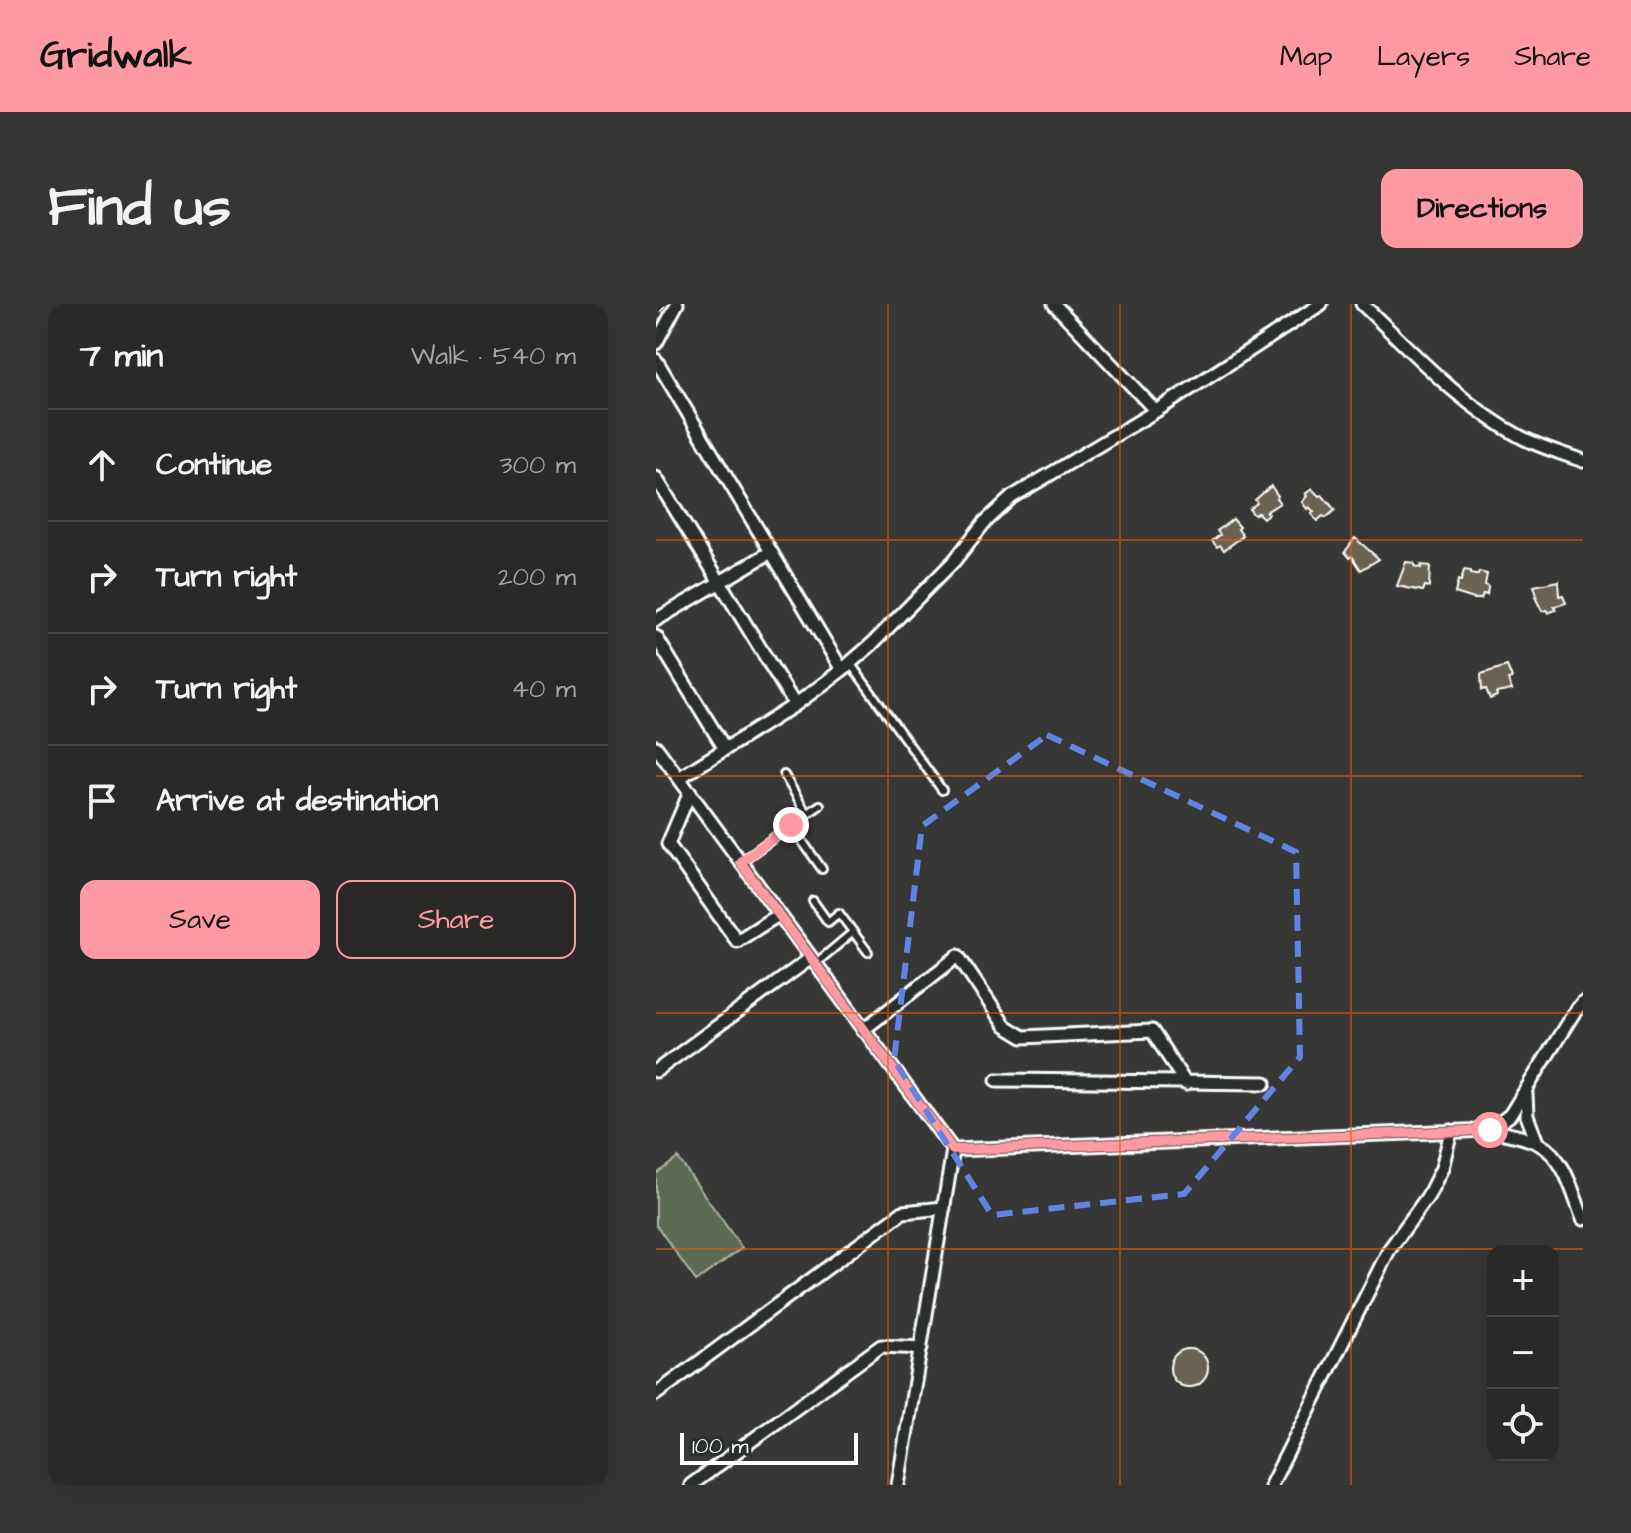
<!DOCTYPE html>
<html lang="en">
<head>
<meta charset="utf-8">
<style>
  :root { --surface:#292a28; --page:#353634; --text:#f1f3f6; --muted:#a5a7a8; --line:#454645; --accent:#ff9aa2 }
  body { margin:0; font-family:"Architects Daughter",sans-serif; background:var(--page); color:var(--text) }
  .controls { position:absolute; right:24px; bottom:24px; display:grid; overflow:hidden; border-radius:16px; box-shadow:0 8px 32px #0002 }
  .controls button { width:72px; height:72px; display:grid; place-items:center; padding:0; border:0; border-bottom:2px solid var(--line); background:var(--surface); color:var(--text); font:40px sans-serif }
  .scale { position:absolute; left:24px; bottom:20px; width:178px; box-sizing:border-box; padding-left:8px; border:4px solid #fff; border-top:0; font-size:22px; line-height:28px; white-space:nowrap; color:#fff; -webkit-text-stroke:6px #2a2d2e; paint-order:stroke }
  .stop { position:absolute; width:24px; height:24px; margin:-18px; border:6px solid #ff9aa2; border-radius:50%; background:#fff }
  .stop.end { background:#ff9aa2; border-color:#fff; box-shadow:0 2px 8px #0008 }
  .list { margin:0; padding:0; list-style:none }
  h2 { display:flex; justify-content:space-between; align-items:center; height:104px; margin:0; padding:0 32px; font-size:34px }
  h2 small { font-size:26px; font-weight:400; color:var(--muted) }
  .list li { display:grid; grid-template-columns:52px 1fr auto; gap:24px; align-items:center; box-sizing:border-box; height:112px; padding:0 32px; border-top:2px solid var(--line) }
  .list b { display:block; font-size:30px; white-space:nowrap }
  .list em { font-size:26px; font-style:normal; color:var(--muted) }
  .actions { display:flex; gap:16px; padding:24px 32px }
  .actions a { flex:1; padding:18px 0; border:2px solid var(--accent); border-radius:16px; text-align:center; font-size:28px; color:var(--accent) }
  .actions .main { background:var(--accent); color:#111 }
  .icon { flex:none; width:44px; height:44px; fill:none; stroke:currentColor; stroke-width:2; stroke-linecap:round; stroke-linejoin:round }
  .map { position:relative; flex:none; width:927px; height:1181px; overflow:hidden; border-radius:16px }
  header { display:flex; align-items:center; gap:48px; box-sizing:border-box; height:112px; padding:0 40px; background:var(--accent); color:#111 }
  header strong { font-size:38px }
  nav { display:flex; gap:44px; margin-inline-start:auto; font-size:28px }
  .intro { display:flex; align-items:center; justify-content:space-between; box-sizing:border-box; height:192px; padding:0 48px }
  h1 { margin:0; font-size:56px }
  .button { padding:20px 36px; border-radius:16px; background:var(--accent); color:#111; font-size:28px; font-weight:700 }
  main { display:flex; gap:48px; padding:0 48px }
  aside { flex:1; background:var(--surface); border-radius:16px; box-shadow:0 8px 32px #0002 }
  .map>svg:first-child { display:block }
  .green { fill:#5d6b53; stroke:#aeb5a9; stroke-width:2 }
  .building { fill:#6a6252; stroke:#fff; stroke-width:2 }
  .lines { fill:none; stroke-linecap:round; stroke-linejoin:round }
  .lane-casing { stroke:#fff; stroke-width:12 }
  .street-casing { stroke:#fff; stroke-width:17 }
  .lane { stroke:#2a2d2e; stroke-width:6 }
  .street { stroke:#2a2d2e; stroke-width:11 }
  .route { stroke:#ff9aa2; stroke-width:10 }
  .marked { fill:none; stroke:#6183e4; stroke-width:6; stroke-dasharray:16 10; stroke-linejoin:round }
  .grid { fill:none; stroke:#e8590c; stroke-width:2; stroke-opacity:0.55 }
</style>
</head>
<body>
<header>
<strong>Gridwalk</strong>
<nav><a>Map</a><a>Layers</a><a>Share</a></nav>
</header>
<div class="intro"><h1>Find us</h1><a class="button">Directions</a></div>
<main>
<aside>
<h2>7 min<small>Walk · 540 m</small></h2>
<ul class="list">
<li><svg class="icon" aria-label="ahead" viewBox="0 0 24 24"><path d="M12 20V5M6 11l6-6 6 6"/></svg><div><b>Continue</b></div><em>300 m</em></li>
<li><svg class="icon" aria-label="right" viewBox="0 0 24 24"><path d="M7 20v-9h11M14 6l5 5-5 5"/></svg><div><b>Turn right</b></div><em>200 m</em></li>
<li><svg class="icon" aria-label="right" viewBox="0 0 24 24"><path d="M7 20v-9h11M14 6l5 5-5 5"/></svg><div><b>Turn right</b></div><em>40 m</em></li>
<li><svg class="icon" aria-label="arrive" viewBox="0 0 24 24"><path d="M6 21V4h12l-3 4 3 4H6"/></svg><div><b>Arrive at destination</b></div></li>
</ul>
<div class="actions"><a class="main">Save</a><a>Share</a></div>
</aside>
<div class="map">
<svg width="927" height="1181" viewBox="0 0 927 1181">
  <rect width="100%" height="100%" fill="#373835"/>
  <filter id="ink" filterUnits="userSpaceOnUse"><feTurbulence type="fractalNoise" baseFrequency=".0125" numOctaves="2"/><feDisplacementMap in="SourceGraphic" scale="16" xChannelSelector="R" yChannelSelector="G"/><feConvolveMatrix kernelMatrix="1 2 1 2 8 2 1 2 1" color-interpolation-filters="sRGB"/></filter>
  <g filter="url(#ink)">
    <path class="green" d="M22,854L86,944L40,977L0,921V870Z"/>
    <path class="building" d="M615,182L622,192L620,194L624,199L610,208L612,210L607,214L602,209L598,211L593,205L601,199L599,196Z
      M656,185L663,192L666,191L679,206L670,214L667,212L661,217L655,210L658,208L653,203L651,205L646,198L651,192L649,190Z
      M577,215L584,223L582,225L587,232L568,246L564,241L561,243L556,237L564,231L561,227Z
      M699,234L723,255L705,266L696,252L694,254L689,248Z
      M750,258L758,259V262L765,264V261L774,262L773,283L769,282L767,287L741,282Z
      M808,266L815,267V270L819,271H822L823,268L831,270L829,281L832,283L831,291L827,290L825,295H818L799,289L802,276L805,277Z
      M902,277L903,292L907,291L910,299L898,303L900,306L892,309L891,306L886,307L879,293L881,292L878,282Z
      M851,362L856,374L852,376L856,386L840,389L841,392L834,395L830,385L826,386L825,370Z
      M514 1064a19 19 0 1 1 38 0a19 19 0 1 1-38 0Z"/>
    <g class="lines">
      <g class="lane-casing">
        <path id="lane" d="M194,359L286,486
          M128,471L151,510
          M135,521L166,565
          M84,558L164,501
          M157,597L172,618L183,609L212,648
          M159,660L197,628"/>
      </g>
      <g class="street-casing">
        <path id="street" d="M398,0L500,107
          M706,0C755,46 803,100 863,132C883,143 906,149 927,157
          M0,1L1,0
          M0,39L21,0
          M0,56L186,366
          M0,174L139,401
          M0,316L115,248
          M0,333L69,445
          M0,443L297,846
          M23,474L139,401L186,366L216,340L298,257L328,219L356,193L500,107L665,0
          M34,488L12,540L81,637L122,611
          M207,726L302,652L349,722L367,733L496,727L530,780
          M0,767L155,654
          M341,776L609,779
          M870,790L871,812L881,838
          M834,826L854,811L917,710L927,698
          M297,846L834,826C850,830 869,832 883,840C909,853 917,890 927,915
          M0,1090L247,908L288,904
          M35,1181L225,1042L265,1044
          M242,1181L297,846
          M615,1181L733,946L772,892L786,864L795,827"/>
      </g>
      <use href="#lane" class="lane"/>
      <use href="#street" class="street"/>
    </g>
  </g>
  <g class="lines" filter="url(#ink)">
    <path class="route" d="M135,521L84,558L297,846L834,826"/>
  </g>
  <path class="marked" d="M391,431L640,548L644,753L528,890L336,911L238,756L266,522Z"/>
  <path class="grid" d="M232,0V1181M464,0V1181M695,0V1181M0,236H927M0,472H927M0,709H927M0,945H927"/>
</svg>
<div class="controls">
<button>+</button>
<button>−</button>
<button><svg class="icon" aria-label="locate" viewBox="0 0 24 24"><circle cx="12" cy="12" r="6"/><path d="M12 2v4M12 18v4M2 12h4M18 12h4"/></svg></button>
</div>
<div class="scale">100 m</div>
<div class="stop" style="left:834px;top:826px"></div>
<div class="stop end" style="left:135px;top:521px"></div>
</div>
</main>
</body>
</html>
